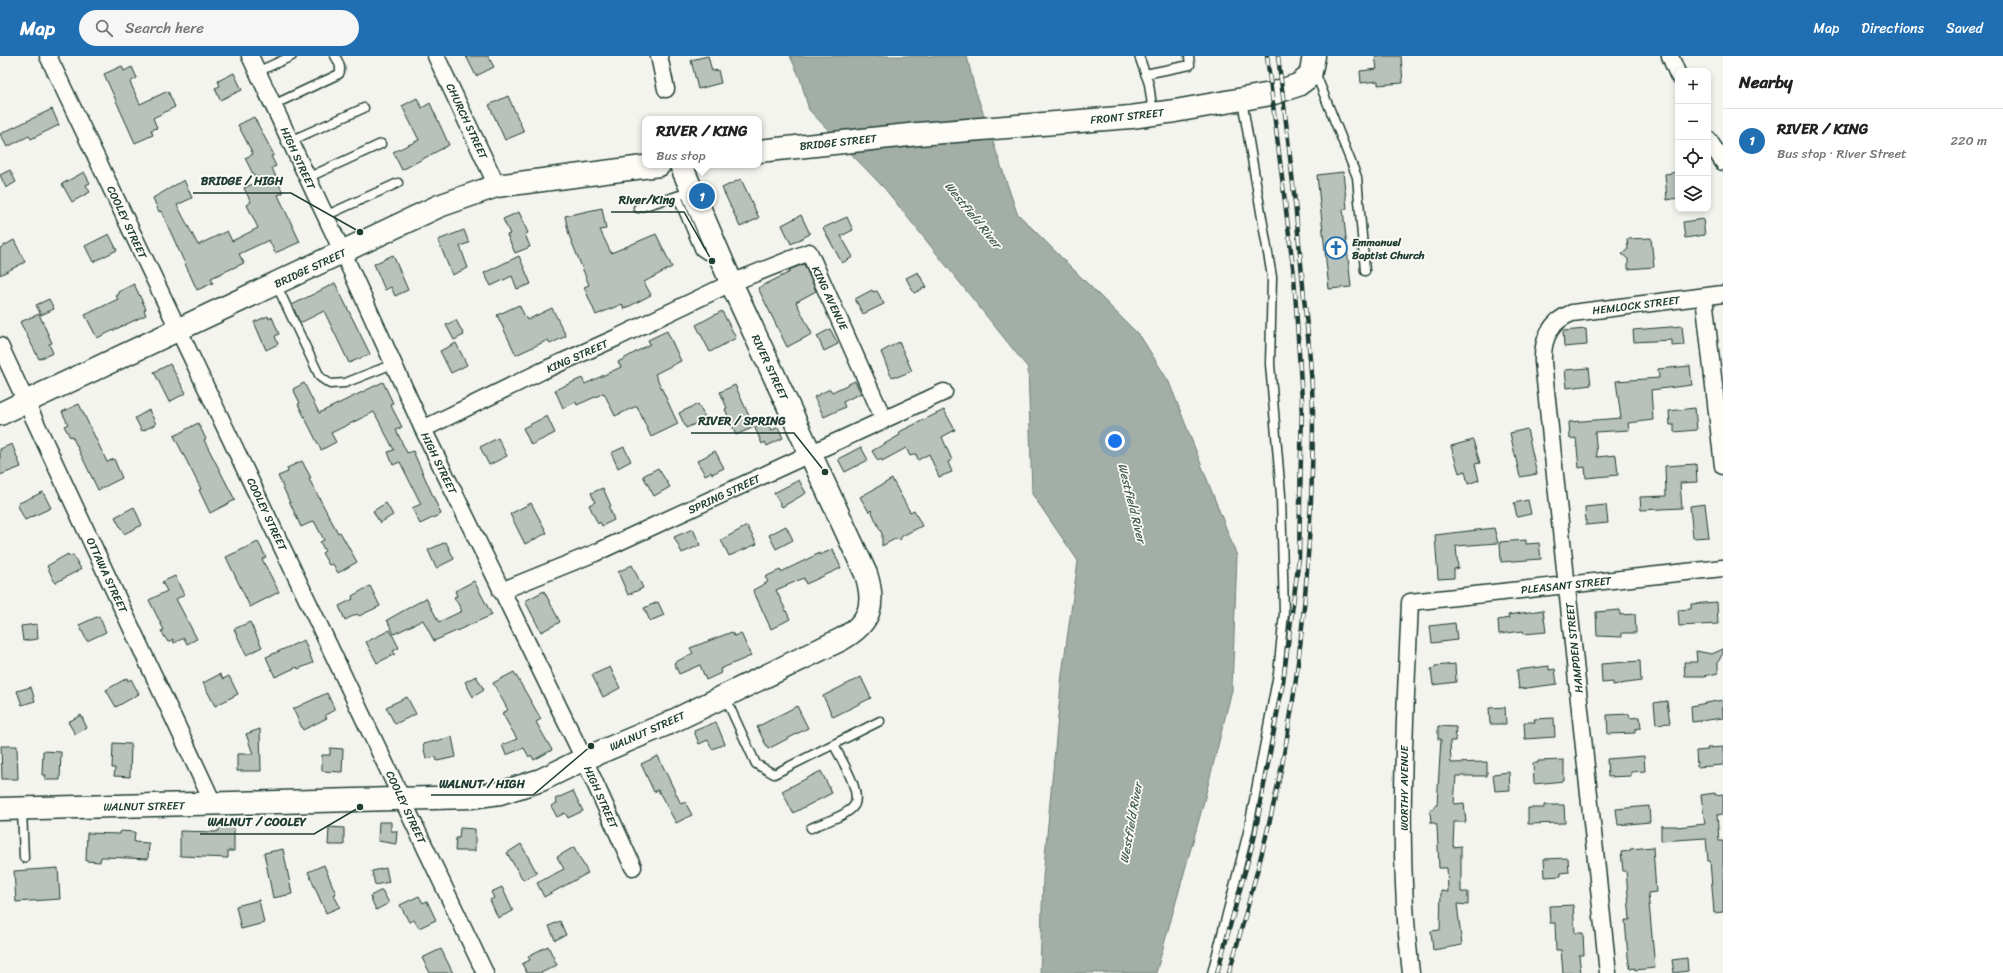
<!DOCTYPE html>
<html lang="en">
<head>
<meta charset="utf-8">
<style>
  :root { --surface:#fff; --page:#f6f6f6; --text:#222; --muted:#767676; --line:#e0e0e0; --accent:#1f6fb2 }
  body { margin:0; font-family:Sriracha,sans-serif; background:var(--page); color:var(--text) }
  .controls { position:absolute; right:12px; top:12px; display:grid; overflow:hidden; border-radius:8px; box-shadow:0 2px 6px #0003 }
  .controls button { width:36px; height:36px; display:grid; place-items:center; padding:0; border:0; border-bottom:1px solid var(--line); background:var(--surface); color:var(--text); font:20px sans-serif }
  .you { position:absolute; left:1115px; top:385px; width:14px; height:14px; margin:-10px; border:3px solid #fff; border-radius:50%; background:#1a73e8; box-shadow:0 0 0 6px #1a73e833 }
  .badge { display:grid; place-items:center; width:26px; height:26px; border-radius:50%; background:var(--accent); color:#fff; font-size:13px; font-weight:700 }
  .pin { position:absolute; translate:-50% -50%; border:2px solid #fff; box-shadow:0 1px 4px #0006 }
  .popup { position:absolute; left:642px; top:60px; width:120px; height:52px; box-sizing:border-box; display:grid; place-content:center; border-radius:8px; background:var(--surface); filter:drop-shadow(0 1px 3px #0005); font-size:13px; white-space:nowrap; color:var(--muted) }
  .popup b { font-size:15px; color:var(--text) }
  .popup::after { content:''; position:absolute; left:50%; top:100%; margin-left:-8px; border:8px solid transparent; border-top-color:var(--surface) }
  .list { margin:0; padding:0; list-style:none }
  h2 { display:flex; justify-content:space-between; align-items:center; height:52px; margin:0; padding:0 16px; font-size:17px }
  h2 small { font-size:13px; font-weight:400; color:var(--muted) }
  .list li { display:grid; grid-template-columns:26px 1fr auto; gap:12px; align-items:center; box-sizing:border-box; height:64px; padding:0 16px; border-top:1px solid var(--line) }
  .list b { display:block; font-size:15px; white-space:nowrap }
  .list p { margin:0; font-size:13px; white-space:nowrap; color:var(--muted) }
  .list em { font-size:13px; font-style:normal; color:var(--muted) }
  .icon { flex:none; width:22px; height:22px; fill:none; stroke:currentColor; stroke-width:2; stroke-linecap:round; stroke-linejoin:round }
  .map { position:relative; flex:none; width:1723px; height:917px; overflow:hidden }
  header { display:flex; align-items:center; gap:24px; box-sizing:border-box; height:56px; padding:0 20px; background:var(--accent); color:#fff }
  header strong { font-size:19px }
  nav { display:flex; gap:22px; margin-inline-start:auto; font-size:14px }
  .search { width:280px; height:36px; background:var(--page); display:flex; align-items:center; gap:10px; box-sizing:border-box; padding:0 14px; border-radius:22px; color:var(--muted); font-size:15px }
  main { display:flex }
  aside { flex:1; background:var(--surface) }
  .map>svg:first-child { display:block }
  .water { fill:#a3aea7; stroke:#6e8179 }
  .building { fill:#b9c1bb; stroke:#1f3d34 }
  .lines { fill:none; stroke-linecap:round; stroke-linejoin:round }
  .lane-casing { stroke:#1f3d34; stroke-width:11 }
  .street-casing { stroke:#1f3d34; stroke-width:19 }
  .secondary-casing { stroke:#1f3d34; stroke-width:25 }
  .lane { stroke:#fdfcf7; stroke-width:8 }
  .street { stroke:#fdfcf7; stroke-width:16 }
  .secondary { stroke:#fdfcf7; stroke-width:22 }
  .rail-casing { stroke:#1f3d34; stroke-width:4.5 }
  .rail { stroke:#fdfcf7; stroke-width:3; stroke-dasharray:9; stroke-linecap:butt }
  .labels { text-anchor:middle; stroke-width:3.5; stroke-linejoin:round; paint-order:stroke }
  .street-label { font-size:11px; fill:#1f3d34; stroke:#fdfcf7 }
  .poi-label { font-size:11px; font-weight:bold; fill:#1f3d34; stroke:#fdfcf7; text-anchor:start }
  .water-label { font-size:12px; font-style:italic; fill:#475f56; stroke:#fdfcf7 }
  .leader { fill:none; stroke:#1f3d34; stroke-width:1.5 }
  .callout-dot { fill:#1f3d34; stroke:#fdfcf7; stroke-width:1.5 }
  .callout-label { font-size:12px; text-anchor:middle; font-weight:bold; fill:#1f3d34; stroke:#fdfcf7; stroke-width:3.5; stroke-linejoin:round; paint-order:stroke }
</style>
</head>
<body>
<header>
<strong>Map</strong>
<div class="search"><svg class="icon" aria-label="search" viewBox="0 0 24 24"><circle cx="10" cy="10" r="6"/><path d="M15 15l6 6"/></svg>Search here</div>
<nav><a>Map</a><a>Directions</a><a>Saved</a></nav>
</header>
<main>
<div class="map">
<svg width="1723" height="917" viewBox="0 0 1723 917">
  <rect width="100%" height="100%" fill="#f4f4ef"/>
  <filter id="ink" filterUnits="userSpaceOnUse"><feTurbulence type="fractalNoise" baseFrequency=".025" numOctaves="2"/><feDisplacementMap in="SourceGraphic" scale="8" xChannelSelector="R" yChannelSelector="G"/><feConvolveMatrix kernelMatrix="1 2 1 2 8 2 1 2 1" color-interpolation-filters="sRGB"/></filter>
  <g filter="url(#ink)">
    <path class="water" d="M790,0H967L974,30L1017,157L1141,281L1169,326L1237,500L1232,634L1202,753L1156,917H1040L1043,821L1062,618L1078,505L1032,438L1028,312L885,133L809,54L800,22Z"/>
    <path class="building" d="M466,0H488L494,11L476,20Z
      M708,0L712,15L718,14L721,27L698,33L691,4Z
      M1375,0H1401L1403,27L1378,29V25L1361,27L1360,15L1377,13Z
      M122,10L124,15L132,11L137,22L130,26L140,48L168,35L175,51L153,62L157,72L151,74L153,79L135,87L104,18Z
      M234,17L242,34L220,44L215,32L220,30L218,25Z
      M508,40L524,76L505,84L489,49Z
      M417,42L422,52L430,47L449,89L402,114L393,96L419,84L402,50Z
      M52,53L59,69L31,83L29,80L7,91L0,78Z
      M254,61L274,99L271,100L276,110L272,112L283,137L278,139L300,186L275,197L269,184L239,198L244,207L211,222L213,227L197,234L161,155L159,156L153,142L184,124L192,142L177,149L198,189L227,175L232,185L258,172L247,149L251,146L244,132L257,126L245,102L253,98L238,69Z
      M10,114L16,126L6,132L0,119Z
      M84,116L90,127L86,129L90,136L72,146L62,128Z
      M1343,116L1347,152L1343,153L1351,231L1329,233L1317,119Z
      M1678,116V142L1667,144L1665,118Z
      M741,123L759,162L740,171L722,132Z
      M602,152L606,173L600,174L611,197L656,178L672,211L644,226L651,239L624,253L622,248L596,259L584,231L589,229L569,179L565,160Z
      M519,156L528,177L525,178L530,191L515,197L507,179L510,178L503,163Z
      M801,159L810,178L791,188L782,169Z
      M847,161L853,174L841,180L853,201L842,207L823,172Z
      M1703,163L1705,179L1685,182L1683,166Z
      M464,174L469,187L460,190L468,212L452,219L438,184Z
      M109,178L117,194L93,206L85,190Z
      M1651,182L1654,211L1628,213V203L1622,198L1628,193L1627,183Z
      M14,184L25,206L0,219V192Z
      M393,199L408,234L395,240L391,231L385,234L374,208Z
      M519,200L531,228L517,233L512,220L491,230L484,217Z
      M804,208L816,235L796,246L812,278L787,291L758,232L790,216L789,214Z
      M918,216L926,231L914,237L906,222Z
      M335,227L370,298L349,307L324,255L300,267L292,249Z
      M134,228L146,253L144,254L146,259L97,282L85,259L118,243L116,240L119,238L118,236Z
      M872,234L873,236L877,235L884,248L863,258L855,243Z
      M49,243L54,253L41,259L36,249Z
      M519,249L527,264L552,252L566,280L550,288L548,284L516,299L497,259Z
      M722,255L736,282L710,296L696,269Z
      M39,258L52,287L49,288L53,297L39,303L20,266Z
      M268,260L269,263L272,261L279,278L275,280L278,288L266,294L254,266Z
      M456,264L464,279L454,284L446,269Z
      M1682,270L1684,289L1672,290V284L1634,286L1633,274Z
      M830,273L838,288L824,295L817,280Z
      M1586,273L1587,289L1564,291L1563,275Z
      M667,275L681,305L655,318L678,368L651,381L637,350L615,360L604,337L577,349L576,346L563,352L555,334L582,322L585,328L621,311L618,306L650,288L648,284Z
      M899,286L912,315L897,321L891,320L881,296Z
      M456,287L467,309L451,317L440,295Z
      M170,308L186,337L169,346L154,316Z
      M1690,310L1692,329L1651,334L1653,364L1628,367L1629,374L1595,376L1597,401L1616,399L1618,419L1586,422L1585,411L1579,412L1576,382L1570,383L1569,366L1621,362L1616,325L1659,322L1658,313Z
      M1589,312L1591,329L1567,332L1565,314Z
      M855,325L861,337L843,346L845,351L824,361L814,341L830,333L832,336Z
      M383,326L393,347L390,348L402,371L396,374L407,397L413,395L441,458L420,468L412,452L421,448L400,406L393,409L388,396L394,394L374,356L331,377L336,386L321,394L298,348L300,347L293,333L304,327L319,357Z
      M735,329L754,371L736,379L725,353L727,352L720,336Z
      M79,348L107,406L114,403L122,422L98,434L72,380L70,381L64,370L68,368L62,356Z
      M698,348L706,363L686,372L679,357Z
      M1695,352L1697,374L1674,376V369H1670L1669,355Z
      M149,354L156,368L142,375L135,362Z
      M944,354L955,374L942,381L952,404L948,406L952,416L939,421L929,398L918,404L916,398L910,400L906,392L882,405L881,403L878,405L872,395L900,379L899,376Z
      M547,360L555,377L531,389L523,372Z
      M767,366L771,375L778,371L783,382L767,390L765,386L762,388L755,372Z
      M198,367L206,383L204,384L235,444L210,457L199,434L201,433L174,380Z
      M1527,373L1537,418L1520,421L1510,377Z
      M498,382L507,400L489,409L480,391Z
      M1473,384L1480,407L1475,408L1479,424L1468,428L1465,415L1459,417L1451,390Z
      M12,388L21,411L0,419V393Z
      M624,391L631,405L618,412L611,397Z
      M861,391L868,404L845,416L838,403Z
      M715,395L724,412L712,418L711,416L705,419L697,405Z
      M302,405L311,422L309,423L338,477L340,476L357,506L338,517L333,508L329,509L322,497L325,495L320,486L324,484L314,465L301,471L278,420L288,416L287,412Z
      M1696,408L1697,426L1680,427L1682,452L1641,454L1640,441L1666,440L1665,410Z
      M658,412L670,431L654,440L643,420Z
      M892,423L910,456L914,454L922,470L902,480L900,484L895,483L882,490V478L871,454L869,456L860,441Z
      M799,424L806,437L782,451L774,437Z
      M603,432L611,450L609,451L614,464L602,470L600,466L598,468L589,449L595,446L591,437Z
      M43,436L51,452L25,464L17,448Z
      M1528,444L1531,458L1517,461L1514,447Z
      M386,447L393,459L380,467L373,455Z
      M531,447L547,477L525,488L510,458Z
      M1705,448L1709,481L1693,482L1690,450Z
      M1606,449L1608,467L1586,469L1585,451Z
      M134,451L142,469L124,478L115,461Z
      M747,470L757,488L729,500L721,484Z
      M786,470L793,484L776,493L769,479Z
      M1494,472L1498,487L1456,490L1458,512L1454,513V522L1438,523L1435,479Z
      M693,473L700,489L682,497L674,481Z
      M1526,484V488L1539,487L1541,503L1501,506L1500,486Z
      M258,486L266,501L262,503L279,536L250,551L226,501Z
      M446,486L454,503L436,512L428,494Z
      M833,493L841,512L806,528L804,522L776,534L790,563L771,573L753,534L768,526L765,521L780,514L781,516L820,497V499Z
      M68,498L69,500L73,499L81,513L55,527L47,510Z
      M632,509L643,532L628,539L618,516Z
      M175,520L184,539L176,543L197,583L187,588L184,582L174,587L173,583L168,586L161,575L164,574L149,544L167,535L162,526Z
      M474,525L492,559L434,585L423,564L394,578L387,564L426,542L439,566L462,555L454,541L457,540L455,535Z
      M370,530L380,550L359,560L357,558L345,564L339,550L353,543L352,540Z
      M544,535L560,566L541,576L525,545Z
      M658,546L664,559L650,565L644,552Z
      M1717,546L1718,568L1679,570L1678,554L1691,553V548Z
      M1543,554L1546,576L1524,578L1523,575L1499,578L1498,564L1509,562L1508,559Z
      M1620,554V559L1635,558L1636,577H1622V581L1597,580L1596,556Z
      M99,560L106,576L87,585L79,569Z
      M250,566L262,591L246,599L234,573Z
      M1455,567L1457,584L1432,587L1430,570Z
      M37,568L38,583L23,585L21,570Z
      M390,574L399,592L393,595L395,598L377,607L366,586Z
      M732,576L734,580L741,577L751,600L720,613L721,617L706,624L700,609L679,618L674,607L693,597L690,592Z
      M304,584L313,607L298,613L297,611L275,621L266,601Z
      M1723,593V597L1718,606V617L1705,620H1685L1684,606H1697L1696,595L1712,598Z
      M1640,605L1641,625L1613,629V626L1602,627L1601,608Z
      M1455,608L1456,626L1433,629L1431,613L1435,612V610Z
      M1549,610V614L1555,613L1557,628L1519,633L1517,614Z
      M610,611L620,632L603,641L592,619Z
      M514,616L541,663L536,666L552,694L534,704L531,699L529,701L524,692L506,699L502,689L517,683L502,657L508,654L493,627Z
      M220,618L223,623L229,620L238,638L215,650L203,627Z
      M476,620L484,634L473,641L465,626Z
      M861,621L871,642L833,661L823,640Z
      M127,622L128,625L131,623L139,638L116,651L106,634Z
      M31,631L35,645L22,649L17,635Z
      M327,637L335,654L325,659L327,662L303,674L293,653Z
      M407,641L416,658L395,668L386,651Z
      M1722,644L1723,662L1692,666L1691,650Z
      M1667,645L1670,667L1656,668L1654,647Z
      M797,650L808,672L768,693L757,671Z
      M1505,651L1506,668H1490L1489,652Z
      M1629,658L1630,662L1640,661L1641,672L1635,673V677L1608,678L1607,659Z
      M81,659L87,672L75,678L68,666Z
      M1554,662L1555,681L1525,683L1524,666H1535L1534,663Z
      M716,666L725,688L712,693L708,684L699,688L694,675Z
      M1438,670L1456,671L1455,685H1450L1451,707L1487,706V720H1456L1454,748L1464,747L1466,766H1454L1453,791L1461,790V836H1468V849L1457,848L1462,889L1433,894L1431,875L1440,874L1441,835L1448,836L1447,812H1439L1437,770L1435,767H1431L1430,753H1434V750L1437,749L1441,683H1438Z
      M260,673L261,715H237V698H253L246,678Z
      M452,681L456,701L437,705L436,701L426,703L423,688Z
      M113,687L131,688L130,721L114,720L115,712H112Z
      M1,690H17L18,723H2Z
      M1723,691V709L1697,711L1696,695L1708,694L1707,692Z
      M330,692L343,693L342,716L322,715V699H330Z
      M43,695L61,696L60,724H45L46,719H42Z
      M658,700L681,748L685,746L692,759L676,767L658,734L654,736L641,708Z
      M1644,700L1645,715L1631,716V720L1608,721L1607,703Z
      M1564,704V725L1534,728L1533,707H1538V705Z
      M821,715L832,737L793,757L782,735Z
      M1509,716L1510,734L1495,735L1493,718Z
      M573,735L583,755L568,762L565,757L557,761L551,750L557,747L555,743Z
      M1715,737V739L1723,738V758L1717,759L1719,785H1723V856L1714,857L1710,805H1708L1706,782L1661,785V770H1677V771L1705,768L1701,739Z
      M1544,749H1564L1565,767L1528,768V752H1544Z
      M1649,750L1650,766L1618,769L1616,753Z
      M379,766H391V775H397L396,788L378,785Z
      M219,771H234V795H228V802L180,800V775L215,776L219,775Z
      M329,771L344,772V789H328Z
      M460,772L475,773V795H455L456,782H459Z
      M120,775L135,776L134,786L149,787L148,803L106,801H101L100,806L86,805L87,777L120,778Z
      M521,788L537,817L523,824L507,797Z
      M574,791L588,817L544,841L537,827L564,813L557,801Z
      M1653,791L1656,836L1648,837L1655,912L1635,914V912L1630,913L1628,901L1625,864H1630L1626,815H1623L1621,796L1630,795V793Z
      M283,793L292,838L273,842L264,797Z
      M1568,802L1569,816L1561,817V820L1545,821L1544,803Z
      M324,809L336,838L334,839L340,851L326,857L308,816Z
      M58,812L60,843L16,846L14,815Z
      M386,812L389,826L375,829L372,815Z
      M502,831L513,855L498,862L490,844L494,842L491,836Z
      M382,834L389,847L376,854L370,840Z
      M419,840L423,847L427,845L436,864L419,872L414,864L409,866L400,849Z
      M259,844L264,867L241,873L236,850Z
      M1573,849L1575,877H1583L1584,899H1579L1581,917H1563L1561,894H1556L1555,867H1550L1549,850Z
      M560,865L566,879L555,884L549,870Z
      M548,890L557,909L541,917H527L522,908L530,904L528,900Z
      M441,893L453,917H430L422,902Z
      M1687,902L1688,915L1674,917L1672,904Z"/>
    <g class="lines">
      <g class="lane-casing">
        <path id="lane" d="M1139,0L1149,28L1153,57
          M257,16L292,0
          M1315,16L1357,121L1365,215
          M1145,18L1190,9L1189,0
          M273,49L339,18C342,12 339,6 335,0
          M290,85L364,52
          M307,122L381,88
          M677,140L700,195L706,199L718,197
          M638,152L680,139
          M325,160L398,127
          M276,228L320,321L330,328L345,327L393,308
          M725,641L756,708L774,718L880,665
          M22,754L24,802
          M811,772C824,766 844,761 853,751C864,738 840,702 834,689
          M1212,917L1248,776L1278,618L1284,557L1281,439L1270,308L1272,221L1242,44"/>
      </g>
      <g class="street-casing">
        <path id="street" d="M48,0L485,917
          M250,0L343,197L423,373L584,703L633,811
          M436,0L497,130
          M659,0L666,33
          M1670,0L1678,19
          M1708,83L1723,106
          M1704,241L1723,410
          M0,290L214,749
          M423,373L542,315L616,282L731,227L809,196L884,364
          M501,535L595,497L944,336
          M1411,917C1396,795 1405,669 1410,546L1723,512
          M1608,917L1543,306C1542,284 1550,265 1572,257L1723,238"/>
      </g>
      <g class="secondary-casing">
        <path id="secondary" d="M759,95L918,78L1131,61L1175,55L1271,38L1298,29L1310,20L1314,0
          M0,358L439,150L496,130L659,109
          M0,753L471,741L500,737L541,724L584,703L669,667L842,583C870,567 876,549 866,518L734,233L681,109"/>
      </g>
      <use href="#lane" class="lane"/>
      <use href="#street" class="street"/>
      <use href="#secondary" class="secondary"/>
      <g class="rail-casing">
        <path id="rail" d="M1217,917L1254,783L1283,626L1299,502L1302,344L1294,219L1267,0
          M1229,917C1248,850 1267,783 1281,714C1304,598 1312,480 1313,362C1313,322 1308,281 1304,241C1297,160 1288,80 1278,0"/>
      </g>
      <use href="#rail" class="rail"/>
    </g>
  </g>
  <defs>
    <g id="church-ring" transform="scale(1.15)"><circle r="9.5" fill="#fdfcf7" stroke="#1f6fb2" stroke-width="1.5"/><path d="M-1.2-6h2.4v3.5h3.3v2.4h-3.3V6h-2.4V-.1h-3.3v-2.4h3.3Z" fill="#1f6fb2"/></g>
  </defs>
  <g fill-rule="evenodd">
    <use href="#church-ring" x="1336" y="192"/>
  </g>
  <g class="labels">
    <g class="street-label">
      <text transform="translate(1127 60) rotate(-6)" y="4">FRONT STREET</text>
      <text transform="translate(467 65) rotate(65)" y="4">CHURCH STREET</text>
      <text transform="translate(838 86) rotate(-6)" y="4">BRIDGE STREET</text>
      <text transform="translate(298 102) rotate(65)" y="4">HIGH STREET</text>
      <text transform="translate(127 166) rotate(65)" y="4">COOLEY STREET</text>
      <text transform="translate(310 212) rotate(-25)" y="4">BRIDGE STREET</text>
      <text transform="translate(830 242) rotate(65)" y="4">KING AVENUE</text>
      <text transform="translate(1636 249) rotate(-7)" y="4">HEMLOCK STREET</text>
      <text transform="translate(577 300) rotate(-24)" y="4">KING STREET</text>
      <text transform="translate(770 311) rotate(65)" y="4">RIVER STREET</text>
      <text transform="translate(439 407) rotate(64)" y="4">HIGH STREET</text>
      <text transform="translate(724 438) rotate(-25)" y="4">SPRING STREET</text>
      <text transform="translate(267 458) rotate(65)" y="4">COOLEY STREET</text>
      <text transform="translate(107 519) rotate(65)" y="4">OTTAWA STREET</text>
      <text transform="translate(1566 529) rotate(-6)" y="4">PLEASANT STREET</text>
      <text transform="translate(1574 592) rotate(-96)" y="4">HAMPDEN STREET</text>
      <text transform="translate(647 675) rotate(-24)" y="4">WALNUT STREET</text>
      <text transform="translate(1404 732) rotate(-90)" y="4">WORTHY AVENUE</text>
      <text transform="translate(601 741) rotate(66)" y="4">HIGH STREET</text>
      <text transform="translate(144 750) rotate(-1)" y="4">WALNUT STREET</text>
      <text transform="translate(406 751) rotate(65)" y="4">COOLEY STREET</text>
    </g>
    <g class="poi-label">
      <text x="1352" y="190">Emmanuel<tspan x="1352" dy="13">Baptist Church</tspan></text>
    </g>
    <g class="water-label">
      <text transform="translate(973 159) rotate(51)" y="4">Westfield River</text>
      <text transform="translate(1132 447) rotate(76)" y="4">Westfield River</text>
      <text transform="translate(1131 767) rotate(-80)" y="4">Westfield River</text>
    </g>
  </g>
  <path class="leader" d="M360 176L291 137H193M712 205L684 156H611M825 416L794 377H691M591 690L533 739H431M360 751L314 778H200"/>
  <g class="callout-dot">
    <circle cx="360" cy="176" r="4"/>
    <circle cx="712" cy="205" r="4"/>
    <circle cx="825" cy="416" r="4"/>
    <circle cx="591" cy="690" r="4"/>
    <circle cx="360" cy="751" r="4"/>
  </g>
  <g class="callout-label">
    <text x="242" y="129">BRIDGE / HIGH</text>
    <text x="647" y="148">River/King</text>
    <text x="742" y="369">RIVER / SPRING</text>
    <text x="482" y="732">WALNUT / HIGH</text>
    <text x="257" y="770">WALNUT / COOLEY</text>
  </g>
</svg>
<div class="controls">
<button>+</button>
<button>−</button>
<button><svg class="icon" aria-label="locate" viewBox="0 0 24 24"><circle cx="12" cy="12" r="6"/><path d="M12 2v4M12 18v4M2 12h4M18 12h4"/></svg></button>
<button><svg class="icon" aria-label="layers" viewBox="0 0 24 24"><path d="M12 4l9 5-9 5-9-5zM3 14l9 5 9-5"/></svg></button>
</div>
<div class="you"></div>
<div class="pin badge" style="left:702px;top:140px">1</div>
<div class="popup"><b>RIVER / KING</b>Bus stop</div>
</div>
<aside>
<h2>Nearby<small></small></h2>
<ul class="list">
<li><span class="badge">1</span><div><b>RIVER / KING</b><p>Bus stop · River Street</p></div><em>220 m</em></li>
</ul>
</aside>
</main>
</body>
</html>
